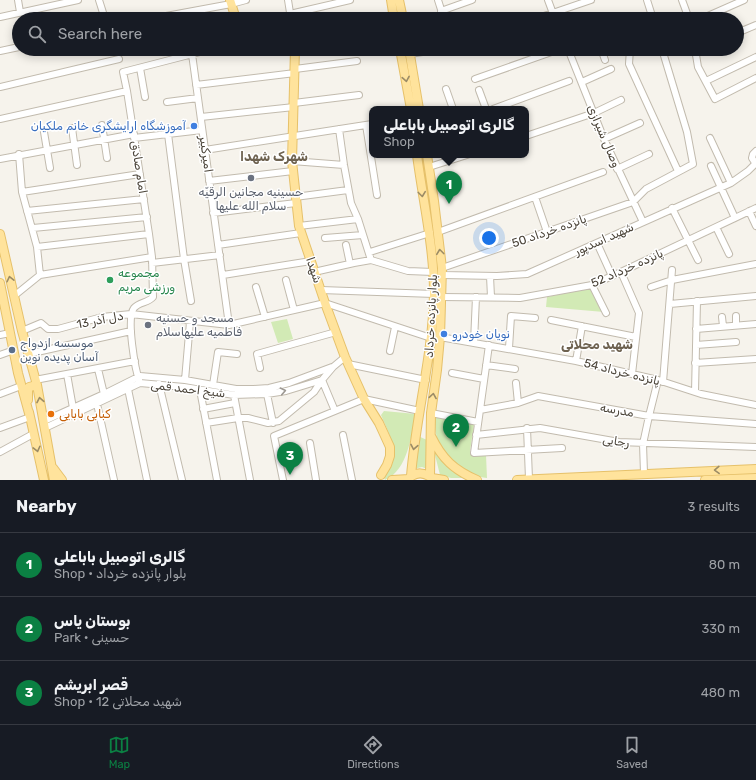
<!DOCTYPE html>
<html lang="en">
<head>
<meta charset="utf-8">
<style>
  :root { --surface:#171b24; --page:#20242c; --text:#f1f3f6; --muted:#9ea1a6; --line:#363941; --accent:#0b8043 }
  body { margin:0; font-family:Rubik,Cairo,sans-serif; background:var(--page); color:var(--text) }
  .you { position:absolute; left:489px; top:238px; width:14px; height:14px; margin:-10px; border:3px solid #fff; border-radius:50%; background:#1a73e8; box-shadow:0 0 0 6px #1a73e833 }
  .badge { display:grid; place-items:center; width:26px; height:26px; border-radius:50%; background:var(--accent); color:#fff; font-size:13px; font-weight:700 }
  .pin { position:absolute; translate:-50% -33px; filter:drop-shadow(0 1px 2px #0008) }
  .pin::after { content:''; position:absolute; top:21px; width:14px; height:12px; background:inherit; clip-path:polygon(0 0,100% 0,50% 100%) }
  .popup { position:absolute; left:369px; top:106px; width:160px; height:52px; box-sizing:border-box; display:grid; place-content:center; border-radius:8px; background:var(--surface); filter:drop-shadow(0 1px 3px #0005); font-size:13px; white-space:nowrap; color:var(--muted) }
  .popup b { font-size:15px; color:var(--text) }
  .popup::after { content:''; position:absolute; left:50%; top:100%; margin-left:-8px; border:8px solid transparent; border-top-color:var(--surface) }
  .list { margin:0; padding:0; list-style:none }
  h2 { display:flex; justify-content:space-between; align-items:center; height:52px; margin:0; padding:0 16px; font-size:17px }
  h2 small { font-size:13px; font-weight:400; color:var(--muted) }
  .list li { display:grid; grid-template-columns:26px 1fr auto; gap:12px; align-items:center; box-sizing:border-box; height:64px; padding:0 16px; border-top:1px solid var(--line) }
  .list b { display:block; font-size:15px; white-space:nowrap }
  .list p { margin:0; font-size:13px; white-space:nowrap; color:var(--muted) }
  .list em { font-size:13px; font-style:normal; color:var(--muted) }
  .icon { flex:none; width:22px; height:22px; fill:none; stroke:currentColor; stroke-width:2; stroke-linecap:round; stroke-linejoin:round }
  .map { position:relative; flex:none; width:756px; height:480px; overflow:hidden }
  .search { position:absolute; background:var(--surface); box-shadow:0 2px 10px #0003; left:12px; right:12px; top:12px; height:44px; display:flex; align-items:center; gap:10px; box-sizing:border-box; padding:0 14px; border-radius:22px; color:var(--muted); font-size:15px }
  .sheet { height:244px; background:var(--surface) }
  nav { display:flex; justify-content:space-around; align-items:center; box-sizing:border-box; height:56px; border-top:1px solid var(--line); background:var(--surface); font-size:11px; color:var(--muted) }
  nav a { display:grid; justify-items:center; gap:2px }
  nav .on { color:var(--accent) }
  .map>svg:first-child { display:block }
  .green { fill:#d2eab5 }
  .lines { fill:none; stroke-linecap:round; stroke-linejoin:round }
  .minor-casing { stroke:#c2bbae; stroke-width:8 }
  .major-casing { stroke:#e6c16a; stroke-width:10 }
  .minor { stroke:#fff; stroke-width:6 }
  .major { stroke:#ffe39c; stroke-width:8 }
  .oneway { stroke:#9c8c66 }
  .oneway2 { stroke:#9c9892 }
  .shop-dot { fill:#3f7fe0; stroke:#fff; stroke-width:1.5 }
  .worship-dot { fill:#6b7280; stroke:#fff; stroke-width:1.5 }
  .leisure-dot { fill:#2e9e5b; stroke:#fff; stroke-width:1.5 }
  .service-dot { fill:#5c6f8a; stroke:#fff; stroke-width:1.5 }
  .food-dot { fill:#e8710a; stroke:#fff; stroke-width:1.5 }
  .labels { text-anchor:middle; stroke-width:3; stroke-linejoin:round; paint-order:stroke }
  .shop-label { font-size:12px; fill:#366cbe; stroke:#fff; text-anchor:end }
  .street-label { font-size:12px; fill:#4b4439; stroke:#fff }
  .worship-label { font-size:12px; fill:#5b616d; stroke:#fff }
  .leisure-label { font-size:12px; fill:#27864d; stroke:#fff; text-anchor:start }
  .service-label { font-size:12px; fill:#4e5e75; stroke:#fff; text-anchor:start }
  .food-label { font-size:12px; fill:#c56008; stroke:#fff; text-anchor:start }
  .neighbourhood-label { font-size:13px; font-weight:bold; fill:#6e6250; stroke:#fff }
</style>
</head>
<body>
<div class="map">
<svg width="756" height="480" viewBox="0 0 756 480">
  <rect width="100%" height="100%" fill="#f6f3ec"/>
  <path class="green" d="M591,288L604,312L546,307L547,297Z
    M287,319L293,339L278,343L271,322Z
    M384,411L416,414C411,436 408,470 385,480L384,477C386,473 391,469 392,464C398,447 387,430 381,415Z
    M435,416L474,425L470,451L474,455H486L487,478C468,476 447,461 439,443C435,435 435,425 435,416Z
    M418,436L427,440L426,463L427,469L422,467L413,469Z
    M434,451L441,460L463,478H451L440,475Z"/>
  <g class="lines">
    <g class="minor-casing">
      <path id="minor" d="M18,0L20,12
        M99,0L105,19
        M288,0L291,19
        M438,0L444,19
        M548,0L555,19
        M647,0L653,19
        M682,0L689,19
        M441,11L472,0
        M290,14L350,0
        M0,17L78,0
        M150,19L231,4L246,0
        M535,19L591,0
        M701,19L744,0
        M737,33L756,25
        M568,49L604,139L643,222
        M601,49L605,60
        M630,49L629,64L678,171
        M695,49L698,67L715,99L756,78
        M0,51L19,47
        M192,54L229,325
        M410,54L441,49
        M140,68L145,97
        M295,69L357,61
        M475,79L560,49
        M706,81L756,57
        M582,82L611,69
        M196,85L295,73
        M0,87L119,59
        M446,89L453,109
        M479,90L486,109
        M167,102L198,98
        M294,103L359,95
        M493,109L569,81
        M201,117L294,107
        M0,119L127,91
        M102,125L107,158
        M366,125L377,195
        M72,128L77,165
        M339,129L344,165L351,203L358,219L371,260
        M44,132L50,168
        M168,134L184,259L191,301
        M526,136L594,113L621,100
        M134,138L202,130
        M710,138L731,183
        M604,139L640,123
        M205,150L372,124
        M756,151L753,154L752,158L756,164
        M19,154L22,192L37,247L40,275
        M0,159L134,134
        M292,161L344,165
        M711,166L735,218
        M429,167L467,155
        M617,169L649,154
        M209,181L293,171
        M22,192L140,174
        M295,197L348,190
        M535,197L547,232
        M672,208L698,260
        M27,211L144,199
        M749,211L756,226
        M213,213L296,203
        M299,226L358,219
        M716,227L729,254
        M33,228L147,217
        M438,232L603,172
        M325,238L363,235
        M597,243L612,276
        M218,245L301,233
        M346,245L350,264
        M37,247L149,234
        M370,252L430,233
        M152,263L220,255
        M442,268L633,202L646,189L693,164L687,132L662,49
        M314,272L354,263L371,260L408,271L433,272
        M621,272L639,313L632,374
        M223,275L311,261
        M442,275L497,276L527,274L731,183L748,171L755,164
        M490,276L491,297
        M286,280L294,310
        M592,285L606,313
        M256,287L265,317
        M651,287L672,280L756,264
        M321,290L434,294
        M14,296L40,275L152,257
        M442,297L520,298L592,285L621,272L756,208
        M670,304L756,296
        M736,316V325
        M722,317L723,326
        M551,320L636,337
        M696,329L756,324
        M22,331L41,323L48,329H58L102,317L131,314L229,325L325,303L431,338
        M0,335L10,333
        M440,337L576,361L658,380L701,394L756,405
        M474,342L476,297
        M489,345L474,453L562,448
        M696,345L736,342
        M509,348L511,316L535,318
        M390,351L395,327
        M28,354L131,331
        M0,355L14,350
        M576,361L582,326
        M695,363L756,359
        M348,364L426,380
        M486,365L515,369
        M260,368L257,354L336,332
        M98,369L104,394
        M452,373L484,379
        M67,374L73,408
        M35,380L135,361
        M185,380L190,322
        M322,380L335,411
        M663,382L672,270
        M140,383C135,370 126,318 134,308C139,302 148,303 153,297L152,257L149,234L127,91L123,72L212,49
        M516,383L518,403
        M159,384L182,480
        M213,385L218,352L237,354
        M128,389L147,480
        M200,390L217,480
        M695,392L697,301
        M0,394L21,386
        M267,394L273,423
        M234,395L250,480
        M97,404L114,480
        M203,409L235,403
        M480,410L518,403L538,396L649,416L756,424
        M431,413L478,422
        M44,421L104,394L140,376L185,380L236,389H254L269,388L289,383L332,367
        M206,423L238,418H248L268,423L279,421L314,392L322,380
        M0,428L30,417
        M45,428L140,383L184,387L234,395L267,394L286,391L322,380L333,367L345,357
        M527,428L529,479
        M343,435L352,480
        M476,435L540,428L619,442L756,447
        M310,443L316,480
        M0,452L33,434
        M644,473L643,444L649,416L658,380
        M283,480L274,436L364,399L420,411"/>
    </g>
    <g class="major-casing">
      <path id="major" d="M230,0L236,19
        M391,0L394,19
        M399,0L403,19
        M295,49L292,161L299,226L325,303L345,357L364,399L379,423L390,447V456L387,465L381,475
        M400,49L411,109
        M409,49L419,109
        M427,155L434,201L442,268L440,337L437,370L431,413L430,476
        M0,234L22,331L37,385L54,480
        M0,283L18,373L30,417
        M28,400V391L29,387L37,385
        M29,412L44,480
        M431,436C442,459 454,470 477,480
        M53,468L62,480
        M411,476C416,415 433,355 434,293C434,247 423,201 417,155
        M432,478L444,480
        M408,479C416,471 425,472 433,479
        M392,480L409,479
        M517,480L756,469
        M705,480L756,478"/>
    </g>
    <use href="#minor" class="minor"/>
    <use href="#major" class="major"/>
  </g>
  <defs><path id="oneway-chevron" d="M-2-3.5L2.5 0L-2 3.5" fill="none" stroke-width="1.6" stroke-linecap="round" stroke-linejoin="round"/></defs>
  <g class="oneway">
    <use href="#oneway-chevron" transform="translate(406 79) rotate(80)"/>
    <use href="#oneway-chevron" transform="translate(422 194) rotate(83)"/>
    <use href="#oneway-chevron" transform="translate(440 252) rotate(-97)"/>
    <use href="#oneway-chevron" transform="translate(10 279) rotate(-103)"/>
    <use href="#oneway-chevron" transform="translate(433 396) rotate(-81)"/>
    <use href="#oneway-chevron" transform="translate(40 400) rotate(-101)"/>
    <use href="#oneway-chevron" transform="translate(414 447) rotate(100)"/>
    <use href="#oneway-chevron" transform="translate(37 449) rotate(76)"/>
    <use href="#oneway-chevron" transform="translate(717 470) rotate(178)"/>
  </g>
  <use class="oneway2" href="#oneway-chevron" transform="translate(283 391) rotate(-12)"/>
  <g class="shop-dot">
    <circle cx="194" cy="126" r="4"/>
    <circle cx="444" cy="334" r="4"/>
  </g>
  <g class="worship-dot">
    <circle cx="251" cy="178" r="4"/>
    <circle cx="148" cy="325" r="4"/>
  </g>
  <circle class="leisure-dot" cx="110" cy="280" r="4"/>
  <circle class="service-dot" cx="12" cy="350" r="4"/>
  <circle class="food-dot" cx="51" cy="414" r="4"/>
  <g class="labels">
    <g class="shop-label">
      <text x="186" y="130">آموزشگاه ارایشگری خانم ملکیان</text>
      <text x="452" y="338" text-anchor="start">نویان خودرو</text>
    </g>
    <g class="street-label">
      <text transform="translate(604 136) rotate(67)" y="4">وصال شیرازی</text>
      <text transform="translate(206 154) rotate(82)" y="4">امیرکبیر</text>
      <text transform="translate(139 167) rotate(81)" y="4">امام صادق</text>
      <text transform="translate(549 231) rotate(-19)" y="4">پانزده خرداد 50</text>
      <text transform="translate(604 239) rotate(-24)" y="4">شهید اسدپور</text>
      <text transform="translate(627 268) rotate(-24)" y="4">پانزده خرداد 52</text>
      <text transform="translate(314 270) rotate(71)" y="4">شهدا</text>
      <text transform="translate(431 316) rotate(-87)" y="4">بلوار پانزده خرداد</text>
      <text transform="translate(100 320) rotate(-11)" y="4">دل آذر 13</text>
      <text transform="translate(622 372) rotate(14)" y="4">پانزده خرداد 54</text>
      <text transform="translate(188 389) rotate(7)" y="4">شیخ احمد قمی</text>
      <text transform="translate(617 410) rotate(10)" y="4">مدرسه</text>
      <text transform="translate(616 441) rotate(8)" y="4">رجایی</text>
    </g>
    <g class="worship-label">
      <text x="251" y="196">حسینیه مجانین الرقیّه<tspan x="251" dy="14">سلام الله علیها</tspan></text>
      <text x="156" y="322" text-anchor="start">مسجد و حسنیه<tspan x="156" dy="14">فاطمیه علیهاسلام</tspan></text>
    </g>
    <g class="leisure-label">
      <text x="118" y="277">مجموعه<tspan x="118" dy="14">ورزشی مریم</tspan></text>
    </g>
    <g class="service-label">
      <text x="20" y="347">موسسه ازدواج<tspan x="20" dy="14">آسان پدیده نوین</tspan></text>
    </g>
    <g class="food-label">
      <text x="59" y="418">کبابی بابایی</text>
    </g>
    <g class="neighbourhood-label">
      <text x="274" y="161">شهرک شهدا</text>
      <text x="597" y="349">شهید محلاتی</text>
    </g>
  </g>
</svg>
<div class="you"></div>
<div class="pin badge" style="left:449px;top:204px">1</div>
<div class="popup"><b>گالری اتومبیل باباعلی</b>Shop</div>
<div class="pin badge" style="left:456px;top:447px">2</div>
<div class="pin badge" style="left:290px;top:475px">3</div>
<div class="search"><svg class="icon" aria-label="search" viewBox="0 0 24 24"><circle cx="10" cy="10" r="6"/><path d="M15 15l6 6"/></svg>Search here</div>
</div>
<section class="sheet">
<h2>Nearby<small>3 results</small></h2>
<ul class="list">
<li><span class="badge">1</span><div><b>گالری اتومبیل باباعلی</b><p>Shop · بلوار پانزده خرداد</p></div><em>80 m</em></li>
<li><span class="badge">2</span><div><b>بوستان یاس</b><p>Park · حسینی</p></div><em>330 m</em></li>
<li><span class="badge">3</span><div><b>قصر ابریشم</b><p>Shop · شهید محلاتی 12</p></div><em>480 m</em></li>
</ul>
</section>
<nav>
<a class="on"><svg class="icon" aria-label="map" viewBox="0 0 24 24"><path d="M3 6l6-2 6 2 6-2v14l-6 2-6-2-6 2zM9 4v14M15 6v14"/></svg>Map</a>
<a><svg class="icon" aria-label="directions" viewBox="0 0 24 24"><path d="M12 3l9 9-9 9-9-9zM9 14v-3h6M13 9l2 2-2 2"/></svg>Directions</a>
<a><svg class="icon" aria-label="saved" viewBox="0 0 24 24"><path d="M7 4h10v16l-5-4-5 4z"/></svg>Saved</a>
</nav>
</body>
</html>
